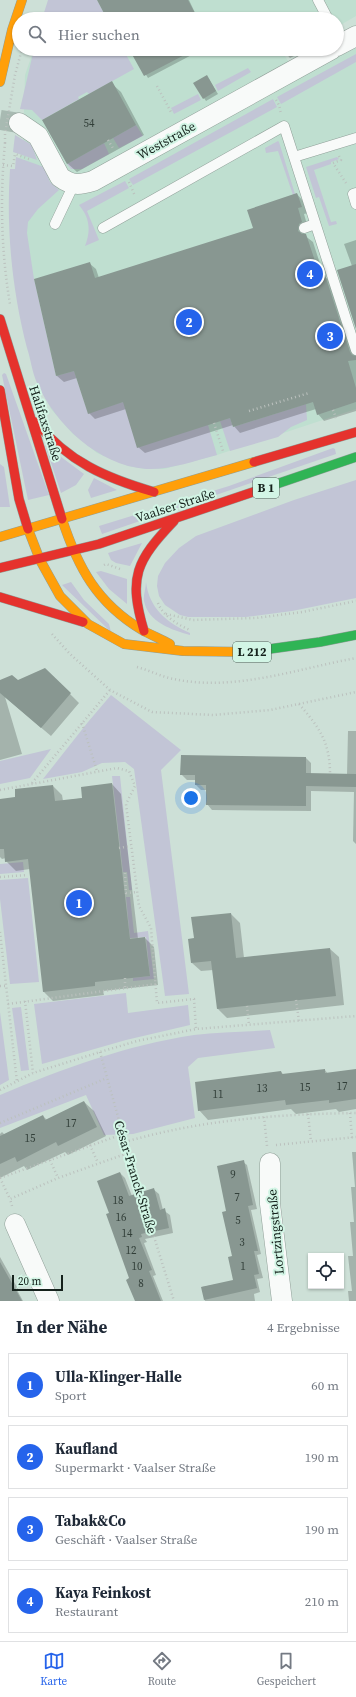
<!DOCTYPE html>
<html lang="de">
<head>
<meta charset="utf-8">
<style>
  :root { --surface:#fff; --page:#f6f6f7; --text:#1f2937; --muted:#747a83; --line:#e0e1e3; --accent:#2563eb }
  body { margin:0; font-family:"Source Serif 4",serif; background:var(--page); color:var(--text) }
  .controls { position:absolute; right:12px; bottom:12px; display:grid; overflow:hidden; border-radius:0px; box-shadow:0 1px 3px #0004 }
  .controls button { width:36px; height:36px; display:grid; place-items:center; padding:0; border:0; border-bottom:1px solid var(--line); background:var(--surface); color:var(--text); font:20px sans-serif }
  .scale { position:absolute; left:12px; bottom:10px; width:51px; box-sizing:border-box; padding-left:4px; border:2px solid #15221c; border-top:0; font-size:11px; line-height:14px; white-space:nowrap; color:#15221c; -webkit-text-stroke:3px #d2f5e5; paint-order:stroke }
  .you { position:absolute; left:191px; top:798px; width:14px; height:14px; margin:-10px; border:3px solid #fff; border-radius:50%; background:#1a73e8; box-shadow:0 0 0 6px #1a73e833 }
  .badge { display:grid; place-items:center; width:26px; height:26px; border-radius:50%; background:var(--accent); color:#fff; font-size:13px; font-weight:700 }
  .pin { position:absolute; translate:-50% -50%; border:2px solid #fff; box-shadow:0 1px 4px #0006 }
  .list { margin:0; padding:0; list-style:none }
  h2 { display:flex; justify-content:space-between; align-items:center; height:52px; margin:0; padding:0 16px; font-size:17px }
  h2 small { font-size:13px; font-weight:400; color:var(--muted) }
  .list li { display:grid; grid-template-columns:26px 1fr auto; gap:12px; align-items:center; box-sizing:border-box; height:64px; margin:0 8px 8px; padding:0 8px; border:1px solid var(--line); border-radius:0px }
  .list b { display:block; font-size:15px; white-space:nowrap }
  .list p { margin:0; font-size:13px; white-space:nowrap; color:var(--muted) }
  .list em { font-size:13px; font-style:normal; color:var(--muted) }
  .icon { flex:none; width:22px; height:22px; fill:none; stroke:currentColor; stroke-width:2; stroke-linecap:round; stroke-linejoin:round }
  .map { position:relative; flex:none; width:356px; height:1301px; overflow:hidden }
  .search { position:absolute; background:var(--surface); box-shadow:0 1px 3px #0004; left:12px; right:12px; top:12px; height:44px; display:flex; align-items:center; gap:10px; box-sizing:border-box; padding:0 14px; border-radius:22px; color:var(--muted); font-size:15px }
  .sheet { height:340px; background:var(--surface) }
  nav { display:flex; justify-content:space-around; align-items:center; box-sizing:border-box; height:56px; border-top:1px solid var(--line); background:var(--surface); font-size:11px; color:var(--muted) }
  nav a { display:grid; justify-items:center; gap:2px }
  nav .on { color:var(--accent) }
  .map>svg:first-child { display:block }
  .built { fill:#bfdfd0 }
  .green { fill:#c2c5d6 }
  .shadow { fill:#0003 }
  .building { fill:#889791 }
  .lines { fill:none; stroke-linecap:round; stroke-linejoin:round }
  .street-tunnel { stroke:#a8bab2; stroke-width:20; stroke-dasharray:20 10; stroke-linecap:butt }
  .lane-casing { stroke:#909f98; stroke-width:11 }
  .street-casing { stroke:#909f98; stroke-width:21 }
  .fast-casing { stroke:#909f98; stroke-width:10 }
  .slow-casing { stroke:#909f98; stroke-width:10 }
  .jam-casing { stroke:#909f98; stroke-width:10 }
  .path { stroke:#bbc1be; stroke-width:2.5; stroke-dasharray:1 3; stroke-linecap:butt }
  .lane { stroke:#f8faf9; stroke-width:10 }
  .street { stroke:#f8faf9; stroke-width:20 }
  .fast { stroke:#30b455; stroke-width:9 }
  .slow { stroke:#ff9f0a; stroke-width:9 }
  .jam { stroke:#e5322d; stroke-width:9 }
  .path-bridge { stroke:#bbc1be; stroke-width:2.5; stroke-dasharray:1 3; stroke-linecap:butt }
  .labels { text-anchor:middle; stroke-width:4; stroke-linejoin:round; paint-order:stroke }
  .number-label { font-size:11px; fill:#323f39 }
  .shield { fill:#d2f5e5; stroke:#4e6158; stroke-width:1 }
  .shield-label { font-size:12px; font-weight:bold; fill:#15221c }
  .street-label { font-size:13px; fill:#15221c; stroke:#d2f5e5 }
</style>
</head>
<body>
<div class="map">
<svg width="356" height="1301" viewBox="0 0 356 1301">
  <rect width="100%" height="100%" fill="#cde0d7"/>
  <path class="built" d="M50,0H356V16L337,27V19H44Z
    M356,45V409L217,455L164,469H145L128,466L97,453L72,433L51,409L37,382L19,160L23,145L25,75L34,49H297L285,56L294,71Z"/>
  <path class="green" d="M48,0H97L107,19H42Z
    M34,49H123L134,69L89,94L87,92L78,97L79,99L42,120L32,110L20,109Z
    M356,54V62L281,104L277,97Z
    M248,68L251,72L218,91L215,85Z
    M198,94L201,100L174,114L171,108Z
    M273,99L277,107L133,185L129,179Z
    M136,125L143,136L119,148L113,138Z
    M15,135L32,145L37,160L13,152Z
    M278,141L279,142L295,194L293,195L278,151L266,153L265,148Z
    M104,143L109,154L82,169H71L67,164Z
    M16,157L44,167L50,182L59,190L38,209L28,222L27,233L34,279L56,376L74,371L88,413L123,402L208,425L217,455C194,461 170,470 146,469C98,465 56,425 37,383C32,372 31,360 27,348C12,290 6,229 10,169H15Z
    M337,157L339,159L331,162V164L314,170L331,222L336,221L337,224L329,226L319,197L316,198L306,167Z
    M125,181L129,188L87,211L99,240L85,246C91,231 90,218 79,205Z
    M4,373L6,374L49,495L28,500L2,375Z
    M306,404L307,420L291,427L278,437L230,451L220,421L230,418L233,427Z
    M45,445L84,474L76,485L61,493Z
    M333,448L335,449L336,454L102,534L99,526L229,486Z
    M0,464L4,467L10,507H0Z
    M94,478L117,490L91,498L88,490Z
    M356,480V598L292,611L246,617H188L180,615L165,605L159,596L157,586L158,576L165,563L179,548L196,536L294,500Z
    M142,543L130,566L116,563L111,560L108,553Z
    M101,571L127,579V604L109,589L96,572Z
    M71,582L84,600L109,624L111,632L62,585Z
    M146,582C149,608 167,623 190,633V635C172,630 148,622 144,601C143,596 146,588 146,582Z
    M111,695L181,750L161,770L189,994L165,996L134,769L125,762L102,763L82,772L43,779L88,722Z
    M51,749L30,778L0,784V761Z
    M112,776H120L132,890H129L127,872H123Z
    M23,862L24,872L0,874V864Z
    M28,878L39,982L10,984L0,899V880Z
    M126,897H130L134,933L148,931L154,979L133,981V978L150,976L146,937L130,938Z
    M126,993L128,1013L188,1005L190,1025L126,1040L42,1064L34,1004Z
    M21,1007L29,1070L21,1071L12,1008Z
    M0,1012L9,1080L0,1085Z
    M270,1030L275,1048L198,1058L188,1067L195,1118L133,1134L104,1135L86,1095L0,1128V1095C62,1069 127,1045 194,1035C219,1032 245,1032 270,1030Z"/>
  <path class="shadow" d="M99,0H189L198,19H108Z
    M130,49H203L148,78Z
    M282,49H308L290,58Z
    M209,79L218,94L206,101L194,83Z
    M111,83L121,92L144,135L77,172L67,163Z
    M297,194L303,201L308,213L304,214L308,228L305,231L304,235L313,242L324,276L331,282L356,357V411L324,421L318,414L316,409L240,433L233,425L145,453L138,447L126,409L95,419L89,413L77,378L64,382L57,376L35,280L89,263L96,269L99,278L254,229Z
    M356,240V325L352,266L344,244Z
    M0,681L18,682L70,694L79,703L51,736L5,697L22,754L0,760Z
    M348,731H356V844L353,841L354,792L311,791V811L212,810L207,804V790H201L196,785V780H187L181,774L182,756L306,758L311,763V774L347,775Z
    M112,784L121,794L138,939L145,938L154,947L158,985L103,991L104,995L53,1001L44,992L30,869L16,871L6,861V858L2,859L0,857V800L17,798L16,790L53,786L62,795L63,801L83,798Z
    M231,914L240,923L244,958L330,949L339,957L344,1005L227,1018L218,1009L213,970L201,971L192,963Z
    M325,1070L328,1074L356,1070V1109L339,1112L336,1109L296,1114L291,1109L208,1120L199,1110L281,1072L284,1075Z
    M84,1102L94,1111L106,1136L68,1155L65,1152L27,1170L24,1166L0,1178V1134L2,1132L5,1135L43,1116L47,1120Z
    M352,1152H356V1301H349L348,1291H352L348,1256H353L350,1222H354L351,1187H355Z
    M243,1162L247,1165L257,1209L251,1210L261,1254L257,1255L263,1278L257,1279L260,1292L254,1294L255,1301H205L202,1287L234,1281L233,1257L227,1212Z
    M120,1173L125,1178L132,1196L153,1189L159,1194L163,1210L170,1215L173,1233L145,1239L147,1242L144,1243L156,1275L153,1276L163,1301H136L131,1279L110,1214Z
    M0,1257L18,1289L17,1290L23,1301H0Z"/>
  <path class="building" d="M97,0H188L198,19H107Z
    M129,49H196L144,76Z
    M207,75L216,91L203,99L193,83Z
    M112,81L136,125L67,164L42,120Z
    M297,193L302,207L298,208L302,222L299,224L298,231L302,234H306L320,276L325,275L350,352L352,355L356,356V360L348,361L356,388V402L317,415L313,402L233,427L230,418L137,448L123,402L88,414L74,371L56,376L34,279L90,262L95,278L253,228L247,210Z
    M356,264V329L337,270Z
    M45,668L71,693L41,728L0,693V680L12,675L18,680Z
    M181,755L306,757V773L356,774V787L306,786V806L206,805V785H195V775H180Z
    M112,783L130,939L145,937L150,976L95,982V986L43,992L28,859L5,862L4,849H0V799L15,797V789L53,785L55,801L82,798L81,787Z
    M231,913L236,958L330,948L336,996L217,1009L211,961L191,963L188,939L194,938L191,917Z
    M325,1069V1073L356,1069V1099L329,1103V1100L286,1105L285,1100L198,1111L195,1082L281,1071L282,1074Z
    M84,1101L97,1127L58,1146L56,1142L17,1162L15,1157L0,1164V1136L43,1115L45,1120Z
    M244,1160L253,1205L248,1206L258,1251H254L259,1274L254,1275L257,1288L204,1300L201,1287L233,1280L228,1257L232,1256L222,1212L226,1211L217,1166Z
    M120,1172L129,1196L154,1188L160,1210L165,1208L169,1228L141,1234L142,1237L139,1238L152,1270L149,1271L161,1301H135L126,1280L129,1278L106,1214L109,1213L97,1181Z
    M0,1262L22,1301H0Z"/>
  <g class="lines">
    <path class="street-tunnel" d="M0,120L19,123"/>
    <g class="lane-casing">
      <path id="lane" d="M318,0L328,19
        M356,138L294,157L356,350
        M356,193L353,194L356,204
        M55,224L74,184
        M103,228L284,126L294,157
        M304,228L315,224"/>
    </g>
    <g class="street-casing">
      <path id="street" d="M337,46L356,36
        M19,123L38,136L60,177C72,186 80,185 93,181L332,49
        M270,1163V1204L282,1301
        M15,1224L49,1301"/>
    </g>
    <g class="fast-casing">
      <path id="fast" d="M256,491L356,457
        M248,652L320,642L356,635"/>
    </g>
    <g class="slow-casing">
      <path id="slow" d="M0,82L12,30L22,0
        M62,519C78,568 97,603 142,630C151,635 161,639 170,644
        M28,529L40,560L60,596L88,624L124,644L183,651L248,652
        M0,537L254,462"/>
    </g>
    <g class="jam-casing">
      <path id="jam" d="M0,319L62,519
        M0,390L19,499L28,529
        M36,422C68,462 106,478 154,492
        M254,462L356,432
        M0,568L99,544L256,491
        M0,597L83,622
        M144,631C128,577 136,561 174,521"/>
    </g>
    <path class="path" d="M157,86L172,114
      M276,100L279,105L281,114
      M108,140L114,150
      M5,143C0,196 1,251 10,304
      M339,156L341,160L333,163L346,183
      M3,165L13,166L15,154L29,159
      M129,182L135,196
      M333,410L336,418
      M249,411L309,393
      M214,423L223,451
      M104,565L106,564L120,569
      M158,603C163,616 178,625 190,630
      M166,614L193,620L256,618L302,612L356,601
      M52,634L70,654L110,690L152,712L213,715L270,710L356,692
      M137,667C148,670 158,675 169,678C231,693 296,669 356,658
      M299,704C319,727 330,742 330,774
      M82,723L97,771
      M32,783L110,690
      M0,790L117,768L129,771L135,786L126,804L139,906L151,928L157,1003L194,999L196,1029
      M119,848L131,846
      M125,873L126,893L137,892
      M0,877L27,875
      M0,932L17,1082
      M125,978V988
      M0,986H6
      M296,1000L299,1021
      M25,1001L33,1073
      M8,1004L156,984
      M247,1006L249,1025
      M100,1052L128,1153L174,1301
      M0,1090L33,1073L100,1052L137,1041L196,1029L356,1016
      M350,1113L352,1138
      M308,1114L311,1141
      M264,1117L267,1146
      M0,1123L107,1078
      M125,1142C200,1120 278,1114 356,1113
      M90,1145L98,1163
      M276,1145L356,1137
      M50,1160L58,1178
      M0,1178L123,1134
      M0,1178L10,1199
      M12,1206L10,1199L58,1178L128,1153"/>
    <use href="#lane" class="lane"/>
    <use href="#street" class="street"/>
    <use href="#fast" class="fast"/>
    <use href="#slow" class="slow"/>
    <use href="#jam" class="jam"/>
    <path class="path-bridge" d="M5,143V134L15,75L22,49"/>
  </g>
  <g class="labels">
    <g class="number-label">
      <text x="89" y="127">54</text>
      <text x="342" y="1090">17</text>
      <text x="305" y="1091">15</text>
      <text x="262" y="1092">13</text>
      <text x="218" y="1098">11</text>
      <text x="71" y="1127">17</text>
      <text x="30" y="1142">15</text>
      <text x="233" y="1178">9</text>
      <text x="237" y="1201">7</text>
      <text x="118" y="1204">18</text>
      <text x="121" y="1221">16</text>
      <text x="238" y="1224">5</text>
      <text x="127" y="1237">14</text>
      <text x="242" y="1246">3</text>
      <text x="131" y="1254">12</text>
      <text x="137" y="1270">10</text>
      <text x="243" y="1270">1</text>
      <text x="141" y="1287">8</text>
    </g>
    <g class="shield">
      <rect x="253" y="478" width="26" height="20" rx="3"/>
      <rect x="233" y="642" width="38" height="20" rx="3"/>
    </g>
    <g class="shield-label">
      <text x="266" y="492">B 1</text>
      <text x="252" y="656">L 212</text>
    </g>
    <g class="street-label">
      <text transform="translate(166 140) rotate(-29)" y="5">Weststraße</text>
      <text transform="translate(46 423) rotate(72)" y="5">Halifaxstraße</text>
      <text transform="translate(175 505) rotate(-18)" y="5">Vaalser Straße</text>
      <text transform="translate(136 1177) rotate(73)" y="5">César-Franck-Straße</text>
      <text transform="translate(275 1232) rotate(-95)" y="5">Lortzingstraße</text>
    </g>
  </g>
</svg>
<div class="controls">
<button><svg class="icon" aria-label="locate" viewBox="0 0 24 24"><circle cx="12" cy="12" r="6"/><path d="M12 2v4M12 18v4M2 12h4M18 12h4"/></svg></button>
</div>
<div class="scale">20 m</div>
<div class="you"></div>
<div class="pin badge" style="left:79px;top:903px">1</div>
<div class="pin badge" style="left:189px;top:322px">2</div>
<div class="pin badge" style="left:330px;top:336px">3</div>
<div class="pin badge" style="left:310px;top:274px">4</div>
<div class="search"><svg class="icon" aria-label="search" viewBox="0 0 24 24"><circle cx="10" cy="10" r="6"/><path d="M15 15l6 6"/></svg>Hier suchen</div>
</div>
<section class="sheet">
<h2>In der Nähe<small>4 Ergebnisse</small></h2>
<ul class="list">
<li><span class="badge">1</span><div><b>Ulla-Klinger-Halle</b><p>Sport</p></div><em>60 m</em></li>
<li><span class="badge">2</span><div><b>Kaufland</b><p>Supermarkt · Vaalser Straße</p></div><em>190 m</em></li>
<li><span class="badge">3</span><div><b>Tabak&amp;Co</b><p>Geschäft · Vaalser Straße</p></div><em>190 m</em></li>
<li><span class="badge">4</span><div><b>Kaya Feinkost</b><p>Restaurant</p></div><em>210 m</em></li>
</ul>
</section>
<nav>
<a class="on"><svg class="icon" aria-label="map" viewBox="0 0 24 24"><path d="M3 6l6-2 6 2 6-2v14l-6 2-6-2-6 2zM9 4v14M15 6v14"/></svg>Karte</a>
<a><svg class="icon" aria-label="directions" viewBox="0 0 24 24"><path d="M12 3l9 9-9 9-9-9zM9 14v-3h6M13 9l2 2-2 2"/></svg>Route</a>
<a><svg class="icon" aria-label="saved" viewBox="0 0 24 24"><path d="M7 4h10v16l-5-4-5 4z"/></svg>Gespeichert</a>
</nav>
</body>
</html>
